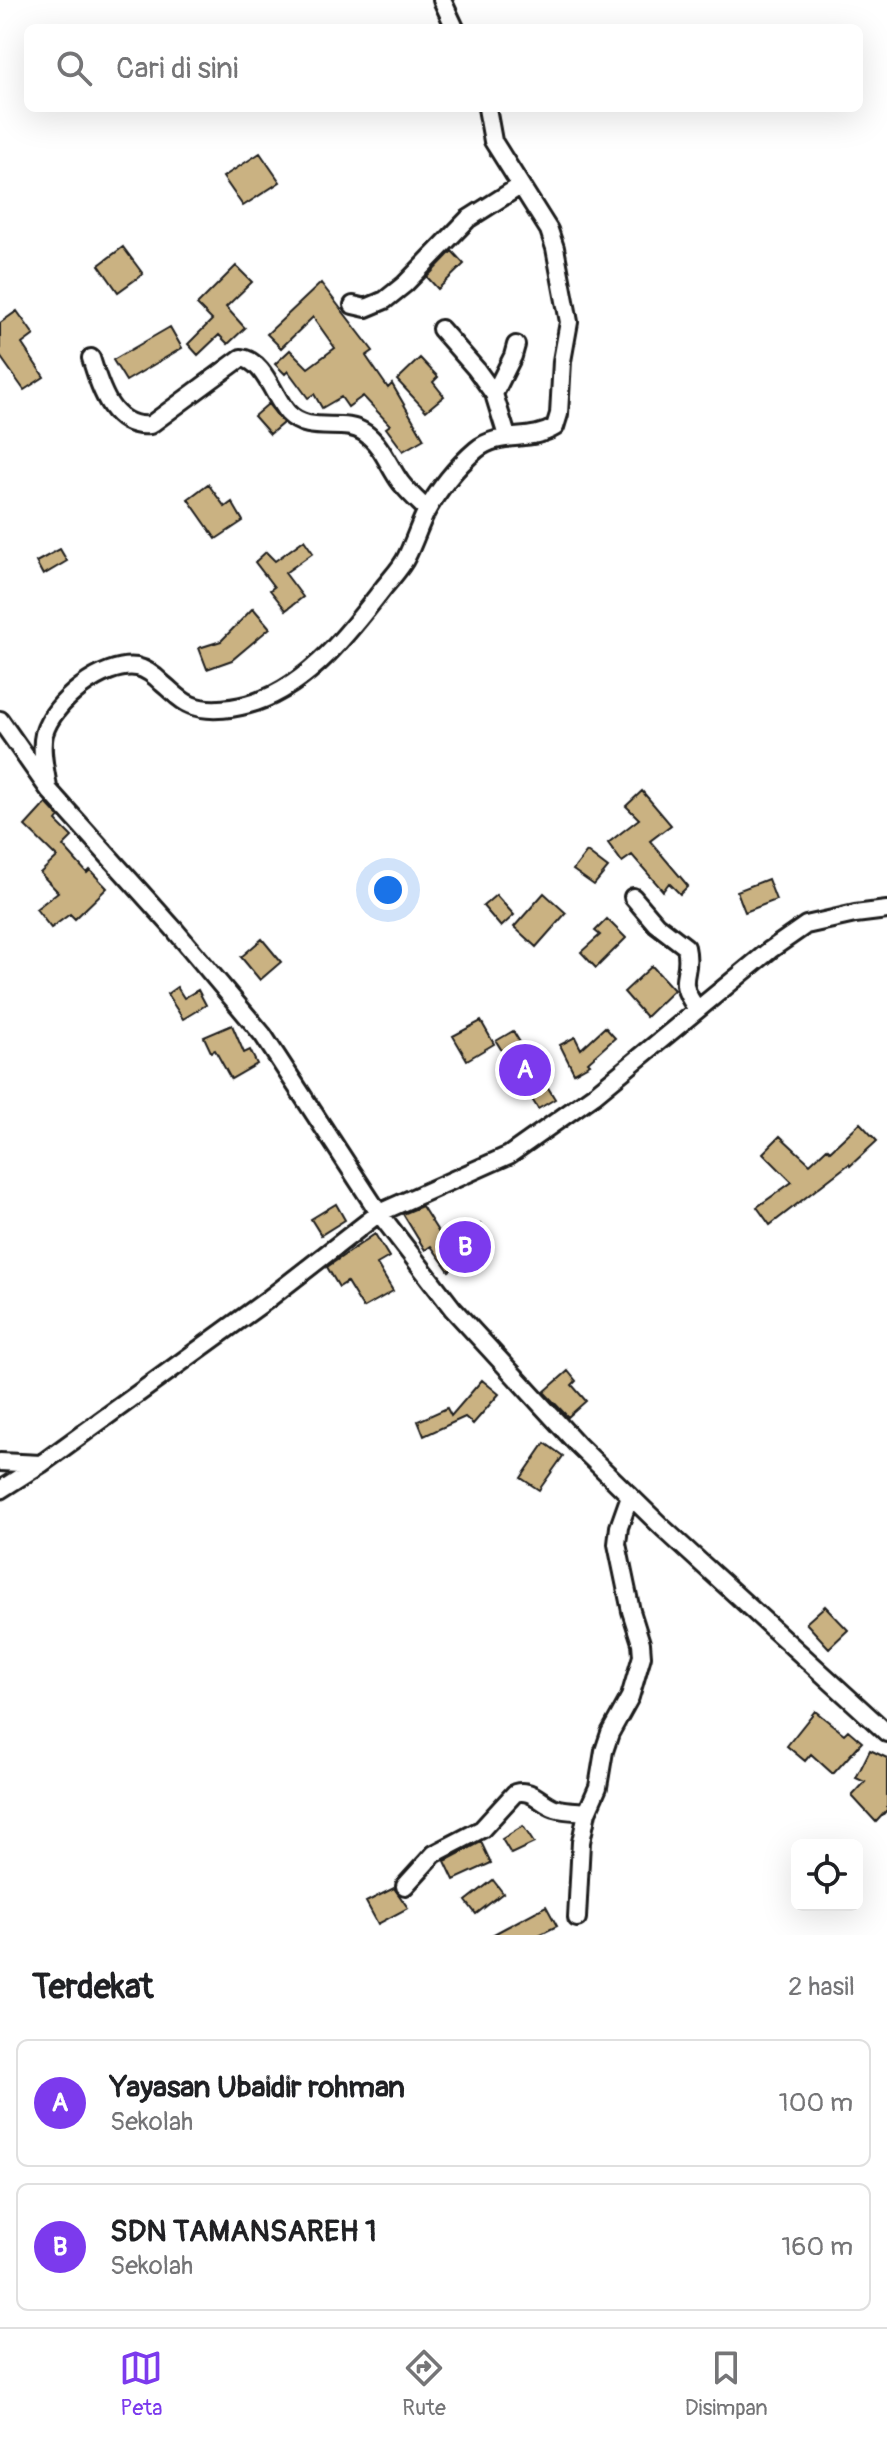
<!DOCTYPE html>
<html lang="id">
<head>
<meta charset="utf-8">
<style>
  :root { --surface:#fff; --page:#f2f2f2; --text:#202124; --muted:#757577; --line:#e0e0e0; --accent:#7c3aed }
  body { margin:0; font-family:Pangolin,sans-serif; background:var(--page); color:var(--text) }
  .controls { position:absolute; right:24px; bottom:24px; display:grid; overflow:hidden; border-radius:12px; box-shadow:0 8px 32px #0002 }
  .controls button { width:72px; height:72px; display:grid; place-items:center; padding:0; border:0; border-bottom:2px solid var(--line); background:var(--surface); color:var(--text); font:40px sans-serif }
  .you { position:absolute; left:388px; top:890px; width:28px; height:28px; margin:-20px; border:6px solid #fff; border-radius:50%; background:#1a73e8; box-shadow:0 0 0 12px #1a73e833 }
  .badge { display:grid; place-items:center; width:52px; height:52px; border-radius:50%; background:var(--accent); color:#fff; font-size:26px; font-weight:700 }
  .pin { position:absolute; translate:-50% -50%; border:4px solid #fff; box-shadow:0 2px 8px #0006 }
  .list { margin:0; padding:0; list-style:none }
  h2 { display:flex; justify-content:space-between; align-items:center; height:104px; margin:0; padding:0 32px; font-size:34px }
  h2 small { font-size:26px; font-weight:400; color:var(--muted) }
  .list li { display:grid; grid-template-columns:52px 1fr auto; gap:24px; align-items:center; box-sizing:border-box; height:128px; margin:0 16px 16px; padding:0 16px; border:2px solid var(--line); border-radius:12px }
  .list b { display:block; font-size:30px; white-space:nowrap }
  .list p { margin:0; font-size:26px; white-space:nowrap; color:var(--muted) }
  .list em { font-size:26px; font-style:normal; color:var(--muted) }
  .icon { flex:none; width:44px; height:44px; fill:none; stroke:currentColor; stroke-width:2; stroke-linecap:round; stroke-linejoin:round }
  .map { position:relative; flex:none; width:887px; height:1935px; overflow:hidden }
  .search { position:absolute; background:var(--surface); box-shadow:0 8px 32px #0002; left:24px; right:24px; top:24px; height:88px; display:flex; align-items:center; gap:20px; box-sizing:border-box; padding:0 28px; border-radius:12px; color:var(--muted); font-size:30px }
  .sheet { height:392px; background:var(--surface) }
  nav { display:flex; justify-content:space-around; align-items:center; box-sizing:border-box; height:112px; border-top:2px solid var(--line); background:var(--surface); font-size:22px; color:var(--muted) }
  nav a { display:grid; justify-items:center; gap:4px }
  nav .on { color:var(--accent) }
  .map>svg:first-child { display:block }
  .building { fill:#cab282; stroke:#1c1c1c; stroke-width:2 }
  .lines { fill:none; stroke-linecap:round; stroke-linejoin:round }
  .minor-casing { stroke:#1c1c1c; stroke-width:22 }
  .minor { stroke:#fff; stroke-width:16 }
</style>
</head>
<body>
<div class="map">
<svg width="887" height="1935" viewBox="0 0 887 1935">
  <rect width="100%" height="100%" fill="#fff"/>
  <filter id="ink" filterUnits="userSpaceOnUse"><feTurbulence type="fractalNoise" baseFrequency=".0125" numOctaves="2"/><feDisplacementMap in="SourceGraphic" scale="16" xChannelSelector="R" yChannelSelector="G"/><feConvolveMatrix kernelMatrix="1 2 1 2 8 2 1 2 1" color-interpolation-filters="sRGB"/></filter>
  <g filter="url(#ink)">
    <path class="building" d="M260,153L280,182L243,206L223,177Z
      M123,247L143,274L118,292L99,265Z
      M452,251L464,264L438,289L427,277Z
      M236,266L252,282L226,307L245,328L228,344L219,335L198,355L188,344L212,320L197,305Z
      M321,283L373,351L366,356L388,388L392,384L424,439L403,451L386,428L390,425L363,396L348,407L341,397L322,408L314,394L308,398L288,371L285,374L275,364L290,350L308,368L335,348L313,317L281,348L267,334Z
      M17,311L34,335L22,344L44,377L24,390L0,356V323Z
      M170,327L182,348L126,381L113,360Z
      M420,358L438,377L433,382L444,396L426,411L397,380Z
      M268,404L283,423L270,434L254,416Z
      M208,484L225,507L232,502L243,521L216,539L188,499Z
      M304,540L313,553L285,573L303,597L286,610L270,590L274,587L255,562L266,552L275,561Z
      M60,549L67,561L43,575L36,562Z
      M253,608L270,628L232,660L207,669L199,648L221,641Z
      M642,791L671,825L650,841L688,886L680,894L669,883L663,891L632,855L622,862L608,843L639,819L626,806Z
      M46,803L59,817L56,821L72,837L63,846L87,873L90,870L107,888L75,919L70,914L51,928L36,909L58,892L40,873L57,857L25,826Z
      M587,852L608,868L594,885L573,870Z
      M768,879L776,900L745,912L737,891Z
      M544,893L566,913L536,947L514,927Z
      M496,895L514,915L501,927L483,906Z
      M607,919L626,938L596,968L581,952L600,935L595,931Z
      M262,939L281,962L260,980L241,957Z
      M652,966L674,990L646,1017L624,992Z
      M177,987L184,998L198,990L206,1005L183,1019L167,994Z
      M481,1021L494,1044L467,1060L453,1036Z
      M232,1025L244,1053L250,1050L257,1064L231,1079L215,1050L211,1052L204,1037Z
      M605,1027L615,1038L588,1062L590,1064L574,1073L560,1045L575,1037L581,1049Z
      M513,1031L555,1099L538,1109L496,1041Z
      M860,1123L877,1141L850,1166L849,1164L770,1225L757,1207L792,1182L763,1153L780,1136L810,1164L827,1148L830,1151Z
      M336,1204L345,1220L321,1235L311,1219Z
      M422,1206L448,1247L480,1224L492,1239L449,1271L431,1246L425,1250L403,1214Z
      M375,1234L389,1257L377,1264L393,1291L363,1308L347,1282L339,1287L327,1267Z
      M568,1371L576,1381L572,1385L586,1401L568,1417L544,1392Z
      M482,1380L499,1394L473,1424L465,1417L424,1436L418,1421L447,1408L451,1416Z
      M545,1443L563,1456L539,1490L521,1478Z
      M825,1606L848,1630L829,1648L806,1623Z
      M815,1711L844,1734L848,1730L862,1742L833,1774L811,1754L805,1761L787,1746Z
      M870,1750L887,1758V1810L876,1822L852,1796L865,1782L856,1778Z
      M523,1826L534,1843L511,1854L502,1839Z
      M481,1842L491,1863L454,1880L445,1861Z
      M493,1880L503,1893L476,1914L466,1901Z
      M394,1888L408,1908L378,1924L366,1902Z
      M546,1906L557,1926L539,1935H492Z"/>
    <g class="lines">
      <g class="minor-casing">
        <path id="minor" d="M442,0L455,28
          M353,305L366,308L385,300L405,284L468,219L520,186
          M441,329L476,369L494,394L507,436
          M91,358C100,386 111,429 150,425L241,358C264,360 274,398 288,413C310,436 343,417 365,433C382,445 389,467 401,483C409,493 418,501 427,510
          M494,394L513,356L516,345
          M0,720L49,790L174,929L263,1035L379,1213L453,1309L578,1445L663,1528L887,1733
          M48,788C46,772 40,751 44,734C53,702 103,662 137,667C147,669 155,676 162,683C171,690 180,701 191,705C209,713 238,708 256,702C310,684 352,629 385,586C393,576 402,567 407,556C414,542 419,526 426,512C438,490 457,466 476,450C500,430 529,443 555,427L559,414L562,361L569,322L555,248L549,230L493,141L487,108
          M633,897L656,924L686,947C693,978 673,976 697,1009
          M0,1462L41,1464
          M0,1490L41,1464L267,1300L379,1213L509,1155L594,1095L770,950L806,925L855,914L887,910
          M405,1886L434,1854L482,1829L515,1793C532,1788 540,1803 555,1808C565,1811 577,1811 587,1812
          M577,1918L581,1842L587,1812L598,1787L604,1751L610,1733L630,1697L642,1656L641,1643L631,1611L617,1544L619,1527L630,1496"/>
      </g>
      <use href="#minor" class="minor"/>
    </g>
  </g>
</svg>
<div class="controls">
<button><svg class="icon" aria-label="locate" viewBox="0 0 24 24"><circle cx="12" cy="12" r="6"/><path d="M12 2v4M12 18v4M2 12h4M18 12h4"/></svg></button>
</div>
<div class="you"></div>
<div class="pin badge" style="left:525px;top:1070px">A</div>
<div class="pin badge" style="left:465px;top:1247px">B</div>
<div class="search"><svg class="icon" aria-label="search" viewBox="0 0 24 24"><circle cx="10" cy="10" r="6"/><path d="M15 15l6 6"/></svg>Cari di sini</div>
</div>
<section class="sheet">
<h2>Terdekat<small>2 hasil</small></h2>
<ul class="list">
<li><span class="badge">A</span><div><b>Yayasan Ubaidir rohman</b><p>Sekolah</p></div><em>100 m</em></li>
<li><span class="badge">B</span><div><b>SDN TAMANSAREH 1</b><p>Sekolah</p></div><em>160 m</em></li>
</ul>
</section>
<nav>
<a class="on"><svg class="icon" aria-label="map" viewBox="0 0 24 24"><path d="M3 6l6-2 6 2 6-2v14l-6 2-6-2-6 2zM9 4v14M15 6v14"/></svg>Peta</a>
<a><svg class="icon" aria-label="directions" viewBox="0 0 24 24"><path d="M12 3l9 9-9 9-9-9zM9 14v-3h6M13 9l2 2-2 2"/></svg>Rute</a>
<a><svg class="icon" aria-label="saved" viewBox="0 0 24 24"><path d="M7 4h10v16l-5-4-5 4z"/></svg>Disimpan</a>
</nav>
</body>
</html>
